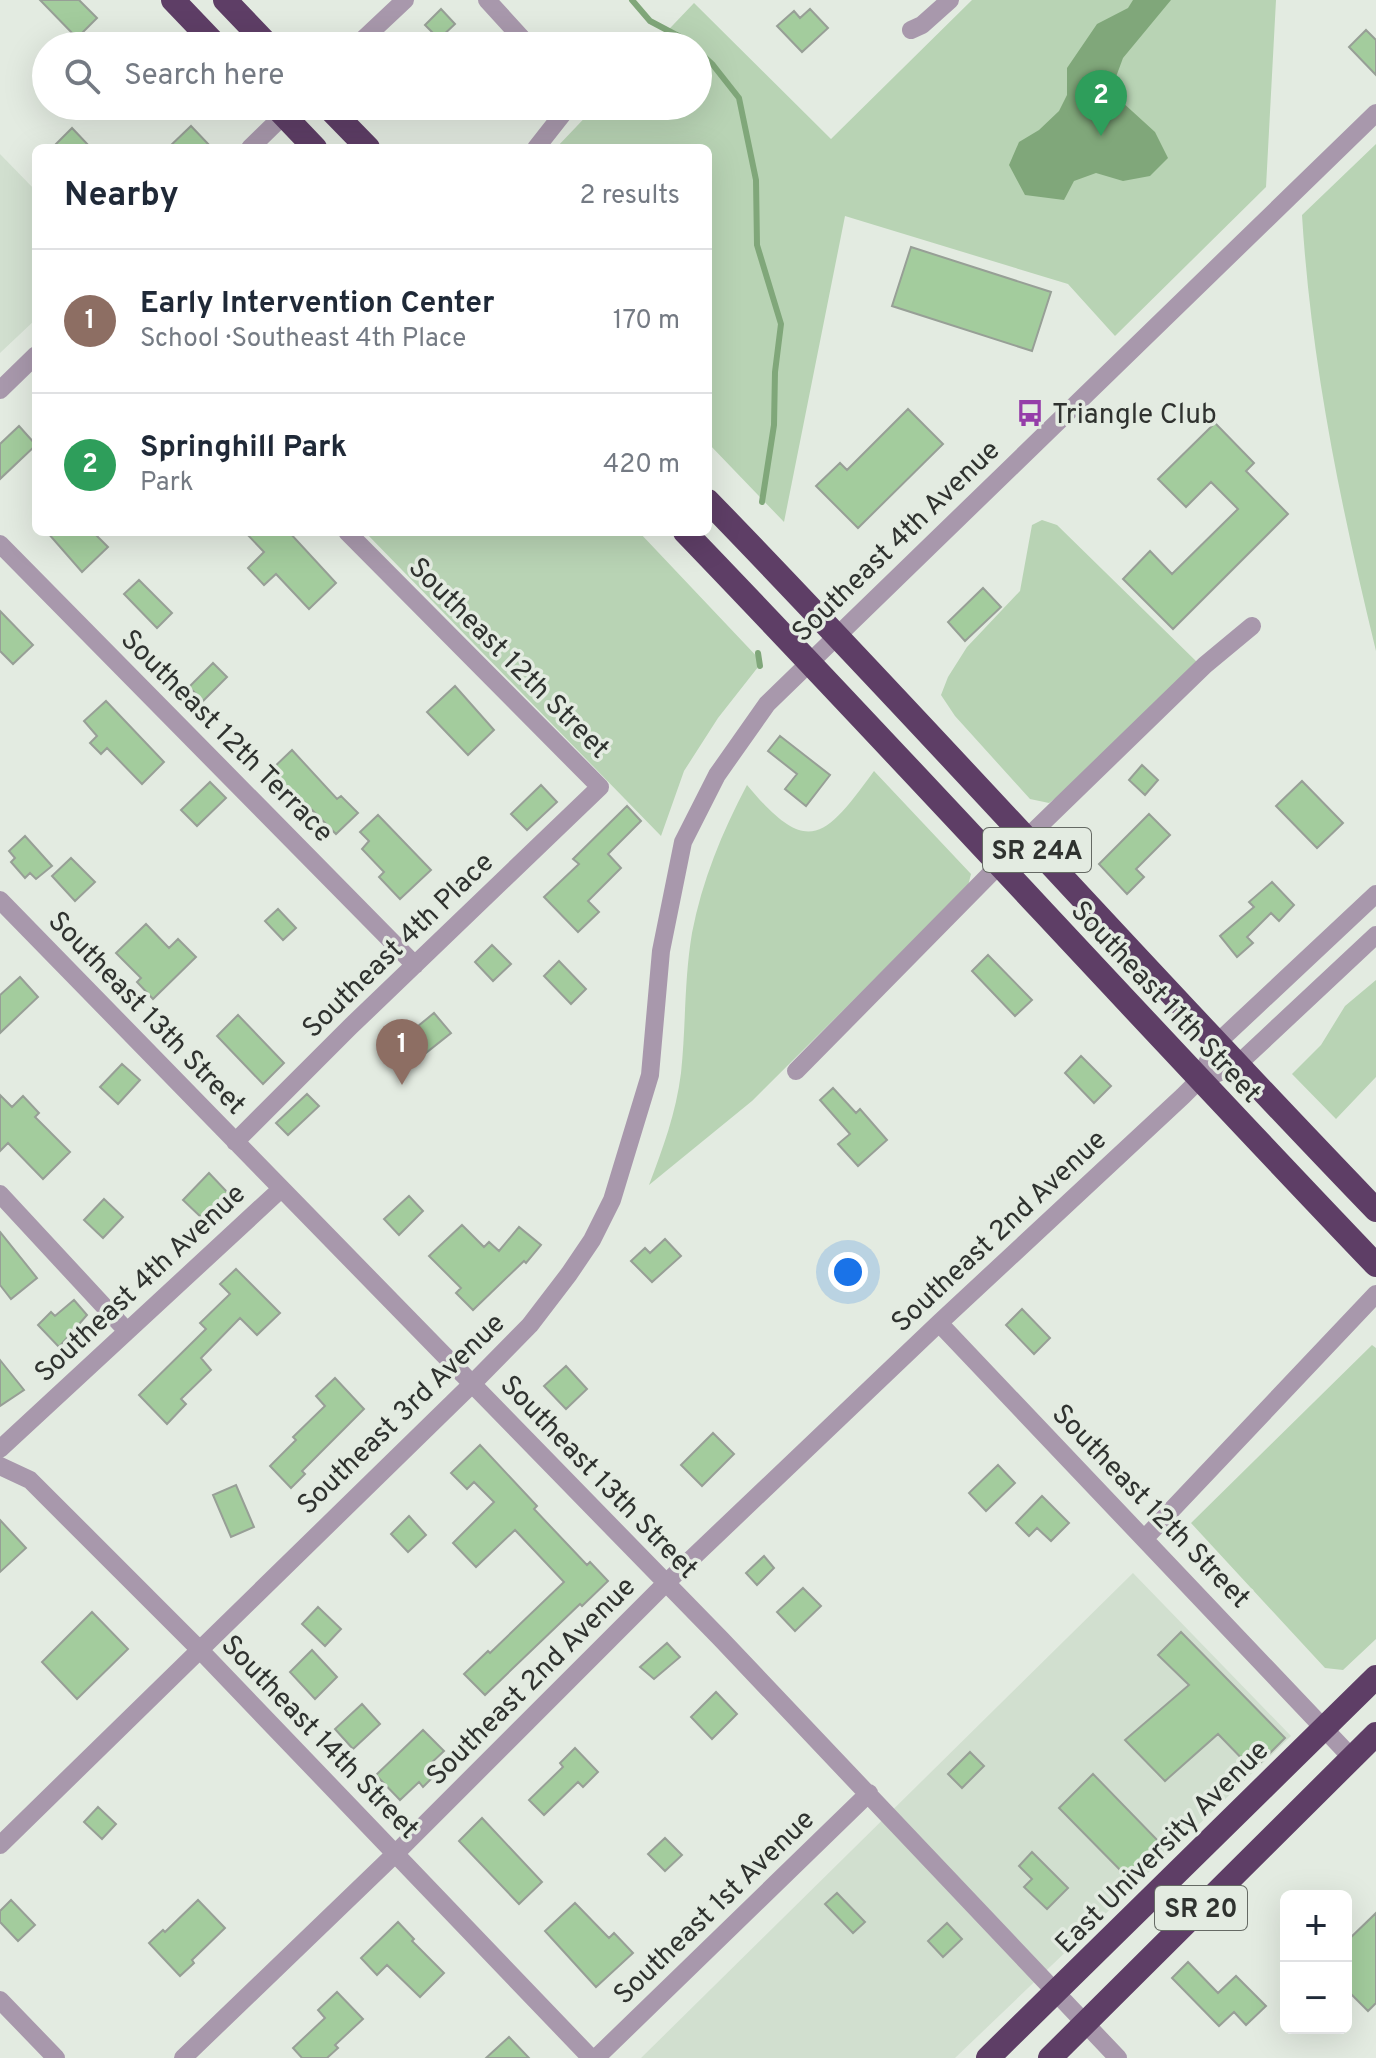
<!DOCTYPE html>
<html lang="en">
<head>
<meta charset="utf-8">
<style>
  :root { --surface:#fff; --page:#f2f2f3; --text:#1f2937; --muted:#747a83; --line:#e0e1e3; --accent:#953da9 }
  body { margin:0; font-family:Overpass,sans-serif; background:var(--page); color:var(--text) }
  .controls { position:absolute; right:24px; bottom:24px; display:grid; overflow:hidden; border-radius:12px; box-shadow:0 8px 32px #0002 }
  .controls button { width:72px; height:72px; display:grid; place-items:center; padding:0; border:0; border-bottom:2px solid var(--line); background:var(--surface); color:var(--text); font:40px sans-serif }
  .you { position:absolute; left:848px; top:1272px; width:28px; height:28px; margin:-20px; border:6px solid #fff; border-radius:50%; background:#1a73e8; box-shadow:0 0 0 12px #1a73e833 }
  .badge { display:grid; place-items:center; width:52px; height:52px; border-radius:50%; background:var(--accent); color:#fff; font-size:26px; font-weight:700 }
  .pin { position:absolute; translate:-50% -66px; filter:drop-shadow(0 2px 4px #0008) }
  .pin::after { content:''; position:absolute; top:42px; width:28px; height:24px; background:inherit; clip-path:polygon(0 0,100% 0,50% 100%) }
  .list { margin:0; padding:0; list-style:none }
  h2 { display:flex; justify-content:space-between; align-items:center; height:104px; margin:0; padding:0 32px; font-size:34px }
  h2 small { font-size:26px; font-weight:400; color:var(--muted) }
  .list li { display:grid; grid-template-columns:52px 1fr auto; gap:24px; align-items:center; box-sizing:border-box; height:144px; padding:0 32px; border-top:2px solid var(--line) }
  .list b { display:block; font-size:30px; white-space:nowrap }
  .list p { margin:0; font-size:26px; white-space:nowrap; color:var(--muted) }
  .list em { font-size:26px; font-style:normal; color:var(--muted) }
  .icon { flex:none; width:44px; height:44px; fill:none; stroke:currentColor; stroke-width:2; stroke-linecap:round; stroke-linejoin:round }
  .map { position:relative; flex:none; width:1376px; height:2058px; overflow:hidden }
  .search { position:absolute; background:var(--surface); box-shadow:0 8px 32px #0002; left:32px; top:32px; width:680px; height:88px; display:flex; align-items:center; gap:20px; box-sizing:border-box; padding:0 28px; border-radius:44px; color:var(--muted); font-size:30px }
  .panel { position:absolute; background:var(--surface); box-shadow:0 8px 32px #0002; left:32px; top:144px; width:680px; height:392px; border-radius:12px }
  .map>svg:first-child { display:block }
  .built { fill:#d1dfcf }
  .green { fill:#b8d3b4 }
  .water { fill:#80a77a }
  .lines { fill:none; stroke-linecap:round; stroke-linejoin:round }
  .stream { stroke:#80a77a; stroke-width:6 }
  .building { fill:#a3cc9d; stroke:#979f96; stroke-width:2 }
  .minor { stroke:#a898ac; stroke-width:18 }
  .highway { stroke:#5e3e66; stroke-width:24 }
  .labels { text-anchor:middle; stroke-width:7; stroke-linejoin:round; paint-order:stroke }
  .shield { fill:#e3ebe1; stroke:#656a64; stroke-width:2 }
  .shield-label { font-size:26px; font-weight:bold; fill:#2f322f }
  .poi-label { font-size:28px; fill:#2f322f; stroke:#e3ebe1; text-anchor:start }
  .street-label { font-size:28px; fill:#2f322f; stroke:#e3ebe1 }
</style>
</head>
<body>
<div class="map">
<svg width="1376" height="2058" viewBox="0 0 1376 2058">
  <rect width="100%" height="100%" fill="#e3ebe1"/>
  <path class="built" d="M0,154L36,191V319L0,353Z
    M1133,1573L1291,1736L955,2058H641Z"/>
  <path class="green" d="M972,0H1276L1266,187L1115,336L1068,284L845,216L784,522L708,443V148H556L596,106H698V46H653L694,3L831,139Z
    M1376,144V651C1341,507 1311,363 1302,215Z
    M1042,520L1057,525L1199,664L1075,784L1049,803L1030,799L955,716L941,695L948,677L967,647L1020,591L1032,525Z
    M365,532H639L762,662L718,718L684,771L661,836Z
    M874,771L971,874L968,886L752,1101L649,1185C663,1148 676,1113 681,1073C686,1027 684,980 692,933C702,881 722,832 747,785C807,857 824,840 874,771Z
    M1376,980V1077L1336,1119L1292,1074L1321,1045L1345,1006Z
    M1372,1345L1376,1348V1639L1343,1670L1325,1668L1191,1523Z"/>
  <path class="water" d="M1133,0H1171L1123,58L1113,85L1121,101L1155,132L1168,158L1150,176L1123,181L1096,173L1074,181L1064,200L1025,195L1009,165L1019,142L1039,130L1059,111L1067,95V68L1097,24L1128,8Z"/>
  <g class="lines">
    <path class="stream" d="M632,0L650,21L684,39L692,46
      M698,51L713,65L739,98L756,180L757,245L781,324L775,372L774,425L762,502
      M758,653L760,666"/>
  </g>
  <path class="building" d="M40,0H79L97,18L77,38Z
    M441,9L455,24L439,39L425,25Z
    M810,9L828,28L802,52L777,26L794,11L800,18Z
    M1366,30L1376,40V75L1349,47Z
    M191,126L212,148H168Z
    M72,128L91,148H52Z
    M911,247L1051,292L1032,351L892,306Z
    M908,409L943,444L858,528L816,486L840,463L847,470Z
    M1215,423L1254,463L1246,471L1288,514L1173,629L1123,579L1150,551L1172,574L1238,509L1211,482L1186,507L1158,479Z
    M19,426L36,445L0,479V444Z
    M47,532H93L108,547L82,572Z
    M245,532H289L336,583L309,609L276,574L264,585L248,568L264,552Z
    M139,580L172,613L157,628L124,594Z
    M983,588L1001,607L965,641L948,622Z
    M0,611L33,645L13,664L0,651Z
    M213,663L227,677L203,701L189,687Z
    M455,686L494,730L468,755L427,712Z
    M106,701L164,762L142,784L107,748L101,754L90,743L97,736L84,721Z
    M780,736L830,775L806,806L785,789L797,774L768,751Z
    M292,750L337,799L341,796L358,813L336,834L305,803L301,807L269,772Z
    M1142,765L1158,780L1145,795L1129,780Z
    M1302,781L1343,823L1317,848L1276,806Z
    M210,782L226,798L197,826L181,810Z
    M541,785L557,802L527,830L511,814Z
    M627,806L641,821L608,854L621,868L588,901L599,912L578,932L544,897L579,864L573,859Z
    M1149,814L1170,835L1136,869L1144,877L1127,894L1099,864Z
    M378,815L431,870L400,899L379,877L384,872L362,849L369,841L360,832Z
    M25,836L52,866L36,879L30,873L25,878L11,862L15,858L9,851Z
    M71,858L95,882L75,901L52,876Z
    M1272,882L1294,905L1279,921L1271,913L1247,937L1253,943L1237,957L1220,936L1254,907L1249,902Z
    M278,909L296,928L283,940L265,921Z
    M146,924L169,948L178,939L196,957L153,999L137,982L141,978L116,953Z
    M492,945L511,964L493,981L475,962Z
    M988,955L1032,1000L1015,1016L972,971Z
    M559,961L586,989L571,1004L544,976Z
    M20,977L38,997L0,1033V995Z
    M434,1013L451,1033L417,1060L401,1040Z
    M238,1015L284,1063L263,1084L217,1036Z
    M1081,1056L1111,1086L1094,1103L1065,1073Z
    M122,1064L140,1080L118,1104L100,1087Z
    M833,1088L856,1113L860,1109L887,1140L858,1166L838,1144L850,1134L820,1100Z
    M307,1094L319,1106L288,1135L276,1123Z
    M0,1095L12,1107L23,1096L39,1113L35,1117L70,1152L43,1179L8,1143L0,1151Z
    M209,1173L228,1193L203,1219L183,1200Z
    M409,1196L423,1211L399,1235L384,1219Z
    M104,1199L123,1217L103,1238L84,1220Z
    M462,1225L484,1247L489,1242L499,1251L519,1227L541,1245L526,1263L524,1261L473,1310L456,1293L461,1288L429,1256Z
    M0,1232L37,1278L11,1299L0,1285Z
    M665,1239L681,1256L652,1282L631,1261L645,1248L650,1253Z
    M236,1269L280,1313L257,1335L240,1318L201,1358L211,1370L181,1399L186,1404L167,1424L139,1395L206,1329L200,1323L230,1294L220,1284Z
    M74,1300L87,1315L59,1347L38,1325L51,1312L55,1316Z
    M1022,1309L1050,1338L1034,1354L1006,1325Z
    M0,1360L24,1390L0,1406Z
    M566,1366L587,1389L566,1409L544,1386Z
    M335,1378L364,1409L302,1471L305,1474L291,1488L270,1466L296,1440L293,1437L325,1406L316,1396Z
    M713,1433L734,1454L702,1486L681,1465Z
    M480,1445L537,1506L534,1509L587,1565L590,1562L608,1581L582,1606L580,1604L485,1695L464,1674L488,1651L490,1653L564,1582L515,1530L476,1567L453,1543L494,1502L474,1482L467,1489L451,1473Z
    M998,1465L1015,1483L986,1511L969,1493Z
    M236,1485L254,1527L231,1537L213,1495Z
    M1042,1496L1069,1523L1051,1541L1037,1528L1029,1536L1016,1523Z
    M409,1516L426,1535L408,1552L391,1534Z
    M0,1520L26,1548L0,1572Z
    M764,1556L774,1568L757,1585L746,1573Z
    M803,1588L821,1606L795,1631L777,1612Z
    M318,1607L341,1629L325,1646L302,1624Z
    M92,1612L128,1649L77,1699L42,1662Z
    M1181,1632L1285,1738L1253,1770L1218,1734L1165,1781L1125,1740L1189,1685L1158,1655Z
    M667,1643L680,1657L654,1679L640,1667Z
    M312,1650L337,1677L315,1699L290,1672Z
    M716,1692L737,1714L712,1739L691,1717Z
    M362,1704L380,1724L353,1749L335,1729Z
    M423,1730L444,1751L429,1765L437,1773L423,1787L419,1782L400,1800L376,1775Z
    M575,1748L598,1772L583,1787L578,1782L544,1815L529,1800L563,1767L560,1763Z
    M970,1752L984,1766L962,1788L948,1774Z
    M1093,1774L1163,1846L1130,1880L1059,1808Z
    M98,1807L116,1824L102,1839L84,1822Z
    M482,1818L542,1882L519,1904L459,1841Z
    M665,1838L682,1855L665,1871L648,1854Z
    M1032,1852L1068,1888L1047,1909L1024,1887L1032,1879L1019,1866Z
    M837,1893L865,1922L853,1933L825,1904Z
    M11,1900L35,1925L18,1941L0,1922V1911Z
    M198,1900L225,1928L192,1960L194,1963L180,1976L149,1943L163,1930L165,1932Z
    M575,1903L609,1938L614,1933L633,1953L596,1987L545,1931Z
    M1376,1913V2003L1368,2011L1346,1989V1942Z
    M398,1922L414,1939L412,1941L444,1973L420,1997L387,1965L377,1975L361,1958Z
    M947,1923L962,1939L943,1957L928,1941Z
    M1188,1962L1218,1993L1236,1976L1266,2006L1246,2025L1234,2012L1219,2026L1172,1978Z
    M337,1992L363,2019L335,2045L338,2048L327,2058H302L293,2048L325,2018L318,2010Z
    M509,2037L529,2058H486Z"/>
  <g class="lines">
    <path class="minor" d="M487,0L529,46
      M911,30L922,25L950,0
      M356,46L405,0
      M250,148L293,106
      M536,148L569,106
      M0,390L36,355
      M0,544L415,965
      M0,900L721,1639L1118,2058
      M796,1071L999,865L1205,665L1252,626
      M1199,1080L1236,1066L1376,935
      M235,1142L350,1027L600,787L347,532
      M0,1194L126,1330
      M939,1323L1352,1758
      M0,1449L281,1189
      M0,1466L30,1480L199,1649L591,2058
      M1145,1538L1376,1294
      M0,1845L472,1384L530,1325L569,1274L592,1240L612,1200L650,1075L661,951L683,842L717,775L767,704L1376,113
      M0,2000L56,2058
      M183,2058L395,1854L666,1583L939,1323L1183,1096L1199,1080L1216,1044L1376,894
      M596,2058L869,1793"/>
    <path class="highway" d="M173,0L217,46
      M225,0L269,46
      M275,106L315,148
      M327,106L368,148
      M708,501C934,734 1150,976 1376,1210
      M685,532C918,774 1144,1023 1376,1265
      M988,2058L1376,1677
      M1050,2058L1376,1734"/>
  </g>
  <defs>
    <g id="bus-bare" transform="scale(2.16)"><path d="M-5-6H5V4H4V6H2V4H-2V6H-4V4H-5ZM-3.5-4V0h7V-4ZM-3.5 1.2v1.5H-2V1.2ZM2 1.2v1.5H3.5V1.2Z" fill="#953da9" stroke="#e3ebe1" stroke-width="2.5" paint-order="stroke"/></g>
  </defs>
  <g fill-rule="evenodd">
    <use href="#bus-bare" x="1030" y="413"/>
  </g>
  <g class="labels">
    <g class="shield">
      <rect x="983" y="828" width="108" height="44" rx="6"/>
      <rect x="1155" y="1886" width="92" height="44" rx="6"/>
    </g>
    <g class="shield-label">
      <text x="1037" y="859">SR 24A</text>
      <text x="1201" y="1917">SR 20</text>
    </g>
    <g class="poi-label">
      <text x="1052" y="423">Triangle Club</text>
    </g>
    <g class="street-label">
      <text transform="translate(895 540) rotate(-44)" y="10">Southeast 4th Avenue</text>
      <text transform="translate(510 657) rotate(45)" y="10">Southeast 12th Street</text>
      <text transform="translate(228 735) rotate(45)" y="10">Southeast 12th Terrace</text>
      <text transform="translate(397 944) rotate(-44)" y="10">Southeast 4th Place</text>
      <text transform="translate(1167 1001) rotate(47)" y="10">Southeast 11th Street</text>
      <text transform="translate(148 1012) rotate(46)" y="10">Southeast 13th Street</text>
      <text transform="translate(998 1230) rotate(-43)" y="10">Southeast 2nd Avenue</text>
      <text transform="translate(139 1282) rotate(-43)" y="10">Southeast 4th Avenue</text>
      <text transform="translate(400 1413) rotate(-44)" y="10">Southeast 3rd Avenue</text>
      <text transform="translate(600 1476) rotate(46)" y="10">Southeast 13th Street</text>
      <text transform="translate(1152 1505) rotate(46)" y="10">Southeast 12th Street</text>
      <text transform="translate(530 1680) rotate(-45)" y="10">Southeast 2nd Avenue</text>
      <text transform="translate(321 1736) rotate(46)" y="10">Southeast 14th Street</text>
      <text transform="translate(1161 1846) rotate(-45)" y="10">East University Avenue</text>
      <text transform="translate(713 1906) rotate(-44)" y="10">Southeast 1st Avenue</text>
    </g>
  </g>
</svg>
<div class="controls">
<button>+</button>
<button>−</button>
</div>
<div class="you"></div>
<div class="pin badge" style="left:402px;top:1085px;background:#8d6e63">1</div>
<div class="pin badge" style="left:1101px;top:136px;background:#2e9e5b">2</div>
<div class="search"><svg class="icon" aria-label="search" viewBox="0 0 24 24"><circle cx="10" cy="10" r="6"/><path d="M15 15l6 6"/></svg>Search here</div>
<section class="panel">
<h2>Nearby<small>2 results</small></h2>
<ul class="list">
<li><span class="badge" style="background:#8d6e63">1</span><div><b>Early Intervention Center</b><p>School · Southeast 4th Place</p></div><em>170 m</em></li>
<li><span class="badge" style="background:#2e9e5b">2</span><div><b>Springhill Park</b><p>Park</p></div><em>420 m</em></li>
</ul>
</section>
</div>
</body>
</html>
